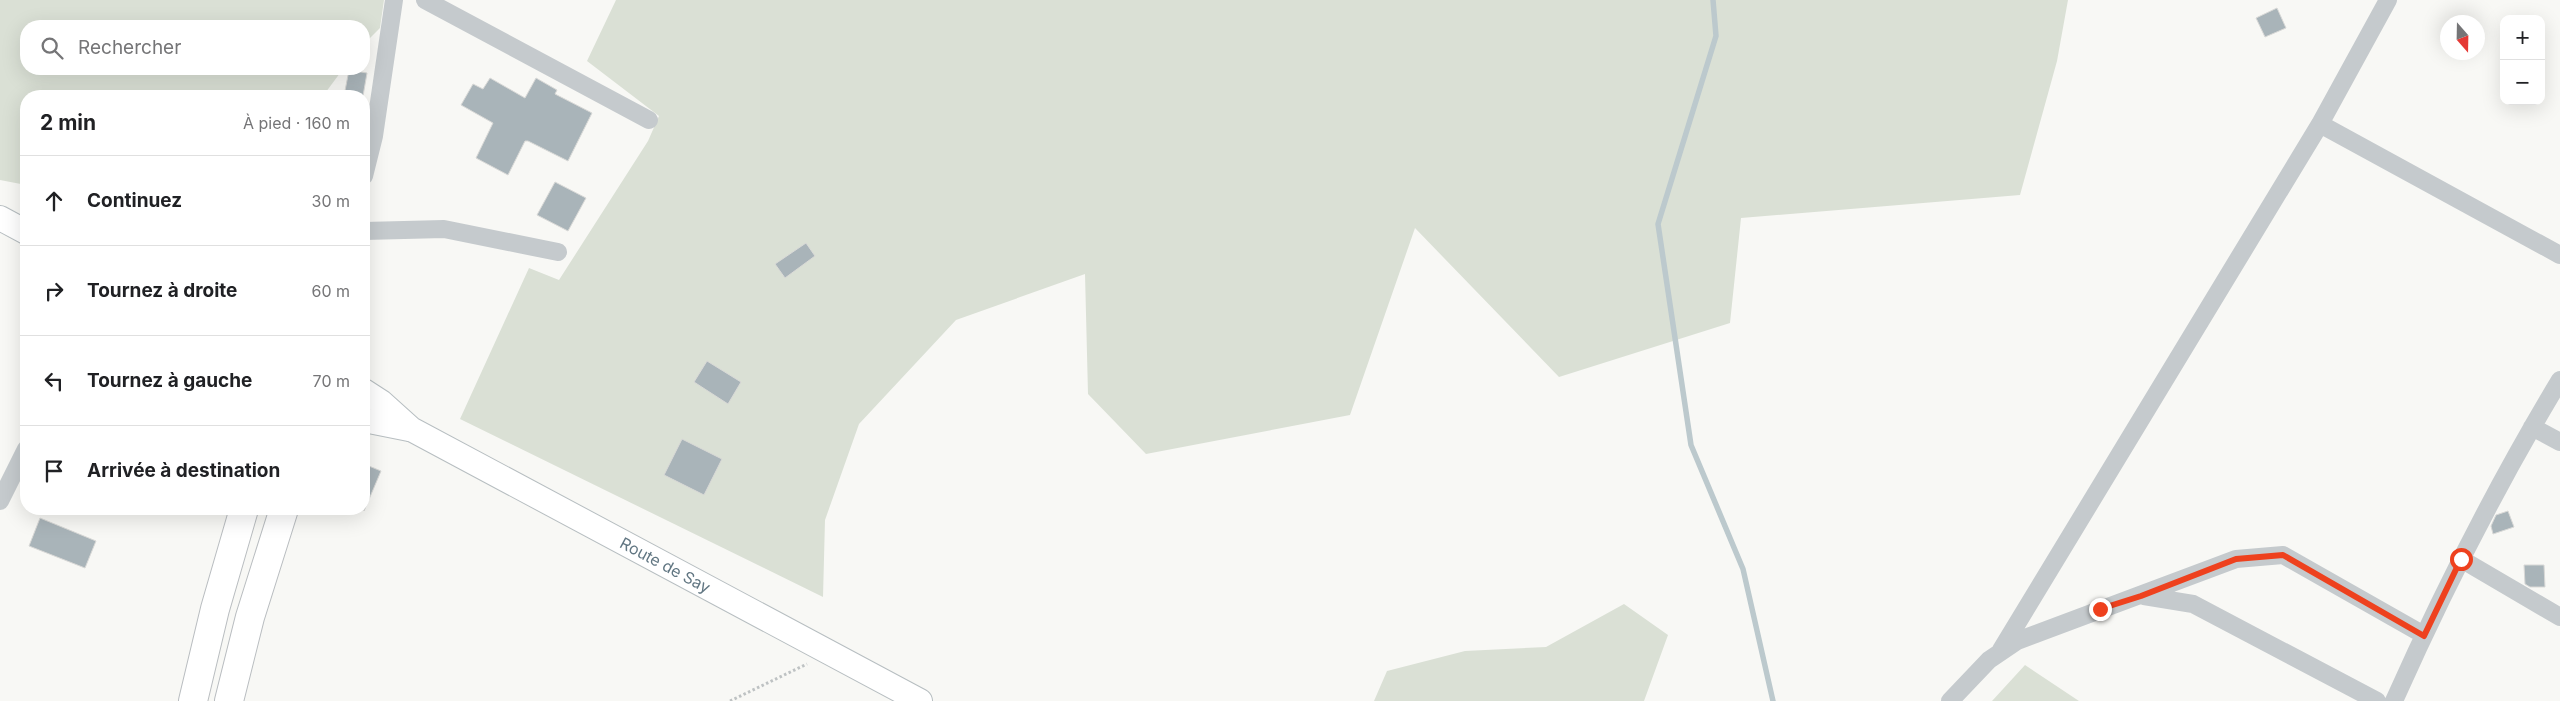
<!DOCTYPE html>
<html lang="fr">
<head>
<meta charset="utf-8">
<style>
  :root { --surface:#fff; --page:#f2f2f2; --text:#202124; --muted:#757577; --line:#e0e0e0 }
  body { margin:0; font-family:Inter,sans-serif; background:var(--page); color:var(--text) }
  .controls { position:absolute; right:15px; top:15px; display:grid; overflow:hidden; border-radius:10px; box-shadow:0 5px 20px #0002 }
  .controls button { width:45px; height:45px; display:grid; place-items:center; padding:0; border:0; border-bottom:1px solid var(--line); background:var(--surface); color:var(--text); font:25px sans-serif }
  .compass { position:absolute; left:2440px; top:15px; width:45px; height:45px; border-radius:50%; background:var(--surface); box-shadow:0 5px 20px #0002; rotate:160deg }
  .stop { position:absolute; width:15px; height:15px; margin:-11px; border:4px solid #ee411e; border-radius:50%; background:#fff }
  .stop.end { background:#ee411e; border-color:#fff; box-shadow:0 1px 5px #0008 }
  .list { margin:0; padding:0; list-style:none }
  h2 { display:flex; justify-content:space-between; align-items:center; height:65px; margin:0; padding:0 20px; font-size:21px }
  h2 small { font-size:16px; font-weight:400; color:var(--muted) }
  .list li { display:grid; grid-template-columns:32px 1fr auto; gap:15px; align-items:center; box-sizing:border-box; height:90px; padding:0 20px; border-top:1px solid var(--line) }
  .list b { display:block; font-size:19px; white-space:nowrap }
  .list em { font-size:16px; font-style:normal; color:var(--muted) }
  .icon { flex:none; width:28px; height:28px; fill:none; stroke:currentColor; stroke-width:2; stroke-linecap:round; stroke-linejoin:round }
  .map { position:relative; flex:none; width:2560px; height:701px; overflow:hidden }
  .search { position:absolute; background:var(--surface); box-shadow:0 5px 20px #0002; left:20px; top:20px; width:350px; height:55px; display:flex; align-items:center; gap:12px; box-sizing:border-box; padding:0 18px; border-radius:20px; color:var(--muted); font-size:19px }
  .panel { position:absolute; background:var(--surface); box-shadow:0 5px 20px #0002; left:20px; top:90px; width:350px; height:425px; border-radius:20px }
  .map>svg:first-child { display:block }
  .green { fill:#dae0d5 }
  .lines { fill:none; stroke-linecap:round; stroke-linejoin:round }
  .stream { stroke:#bcc9cd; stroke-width:5.5 }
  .building { fill:#a9b4b9; stroke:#d9d9d7 }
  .secondary-casing { stroke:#b7bec1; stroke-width:26 }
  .trunk-casing { stroke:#b9bdc0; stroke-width:30 }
  .path { stroke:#bec2c3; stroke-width:3; stroke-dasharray:2.5 2.5; stroke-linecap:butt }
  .minor { stroke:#c5cacd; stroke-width:18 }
  .secondary { stroke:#fff; stroke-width:24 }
  .trunk { stroke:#fff; stroke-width:28 }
  .route { stroke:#ee411e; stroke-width:6 }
  .labels { text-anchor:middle; stroke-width:5; stroke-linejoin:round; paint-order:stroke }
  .street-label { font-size:16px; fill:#617682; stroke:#fff }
</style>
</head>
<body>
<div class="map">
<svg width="2560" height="701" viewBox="0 0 2560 701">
  <rect width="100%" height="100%" fill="#f8f8f5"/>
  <path class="green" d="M0,0H384L380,28L364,44V26H26V69H343L323,96H26V185L0,180Z
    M616,0H2068L2057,61L2020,195L1741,218L1730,323L1559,377L1415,228L1350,415L1146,454L1088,394L1085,274L956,320L859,424L825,520L823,597L460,419L529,268L559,280L648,141L659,116L587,61Z
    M1624,604L1668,635L1644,701H1374L1387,671L1465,651L1546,647Z
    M2025,665L2079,701H1992Z"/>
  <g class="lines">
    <path class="stream" d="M1713,0L1716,36L1658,224L1691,445L1743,569L1773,701"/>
  </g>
  <path class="building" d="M2277,8L2286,28L2265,37L2256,18Z
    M349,70L367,73L363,96H344Z
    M490,78L525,98L536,78L557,90L555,94L592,113L568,161L528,141H525L508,175L476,158L493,123L461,105L473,84L483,89Z
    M555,182L586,198L568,231L537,215Z
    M806,243L815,256L785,278L775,264Z
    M707,361L741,382L728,404L694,382Z
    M682,439L722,459L704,495L664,475Z
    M364,464L381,471L364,511Z
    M2508,511L2514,527L2493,534L2491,526L2496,515Z
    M40,518L96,541L85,568L29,546Z
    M2524,565H2544L2545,587H2530L2525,584Z"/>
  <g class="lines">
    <g class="secondary-casing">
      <g id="secondary">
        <path d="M0,218L26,232"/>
        <path id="s1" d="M364,391L381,402L411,429L920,701"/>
        <path d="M364,420L409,429"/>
      </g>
    </g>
    <g class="trunk-casing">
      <path id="trunk" d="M193,701L215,609L244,509
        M229,701L250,617L284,509"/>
    </g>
    <path class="path" d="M730,701L807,664"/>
    <path class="minor" d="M425,0L649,120
      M2320,124L2560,255
      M364,176L374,136L394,0
      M364,231L444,229L558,252
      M2532,427L2560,442
      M0,501L26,449
      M2461,559L2560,617
      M2144,596L2193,604L2377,701
      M2001,650L2320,124L2388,0
      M1950,701L1989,660L2017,641L2236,559L2283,555L2424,635
      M2394,701C2443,591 2498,483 2560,380"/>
    <use href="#secondary" class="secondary"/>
    <use href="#trunk" class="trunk"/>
  </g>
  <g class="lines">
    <path class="route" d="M2100,609L2141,596L2236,559L2283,555L2424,636L2461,559"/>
  </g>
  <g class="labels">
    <g class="street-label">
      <text dy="6" stroke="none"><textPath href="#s1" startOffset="349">Route de Say</textPath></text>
    </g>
  </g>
</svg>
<div class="controls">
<button>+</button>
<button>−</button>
</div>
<svg class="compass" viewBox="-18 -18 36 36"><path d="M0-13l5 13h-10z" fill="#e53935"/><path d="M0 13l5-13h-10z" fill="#757577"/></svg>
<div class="stop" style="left:2461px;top:559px"></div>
<div class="stop end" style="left:2100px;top:609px"></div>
<div class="search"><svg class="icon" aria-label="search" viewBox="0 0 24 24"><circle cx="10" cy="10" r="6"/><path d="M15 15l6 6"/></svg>Rechercher</div>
<section class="panel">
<h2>2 min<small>À pied · 160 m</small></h2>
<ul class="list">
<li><svg class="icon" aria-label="ahead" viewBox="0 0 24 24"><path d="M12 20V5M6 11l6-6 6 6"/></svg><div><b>Continuez</b></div><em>30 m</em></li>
<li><svg class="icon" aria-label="right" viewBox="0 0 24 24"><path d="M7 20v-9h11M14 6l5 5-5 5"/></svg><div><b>Tournez à droite</b></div><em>60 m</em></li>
<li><svg class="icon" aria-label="left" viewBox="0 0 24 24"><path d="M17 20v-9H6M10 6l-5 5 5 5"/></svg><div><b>Tournez à gauche</b></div><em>70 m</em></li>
<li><svg class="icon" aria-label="arrive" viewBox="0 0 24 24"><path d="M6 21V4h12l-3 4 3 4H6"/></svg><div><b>Arrivée à destination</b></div></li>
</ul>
</section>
</div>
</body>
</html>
